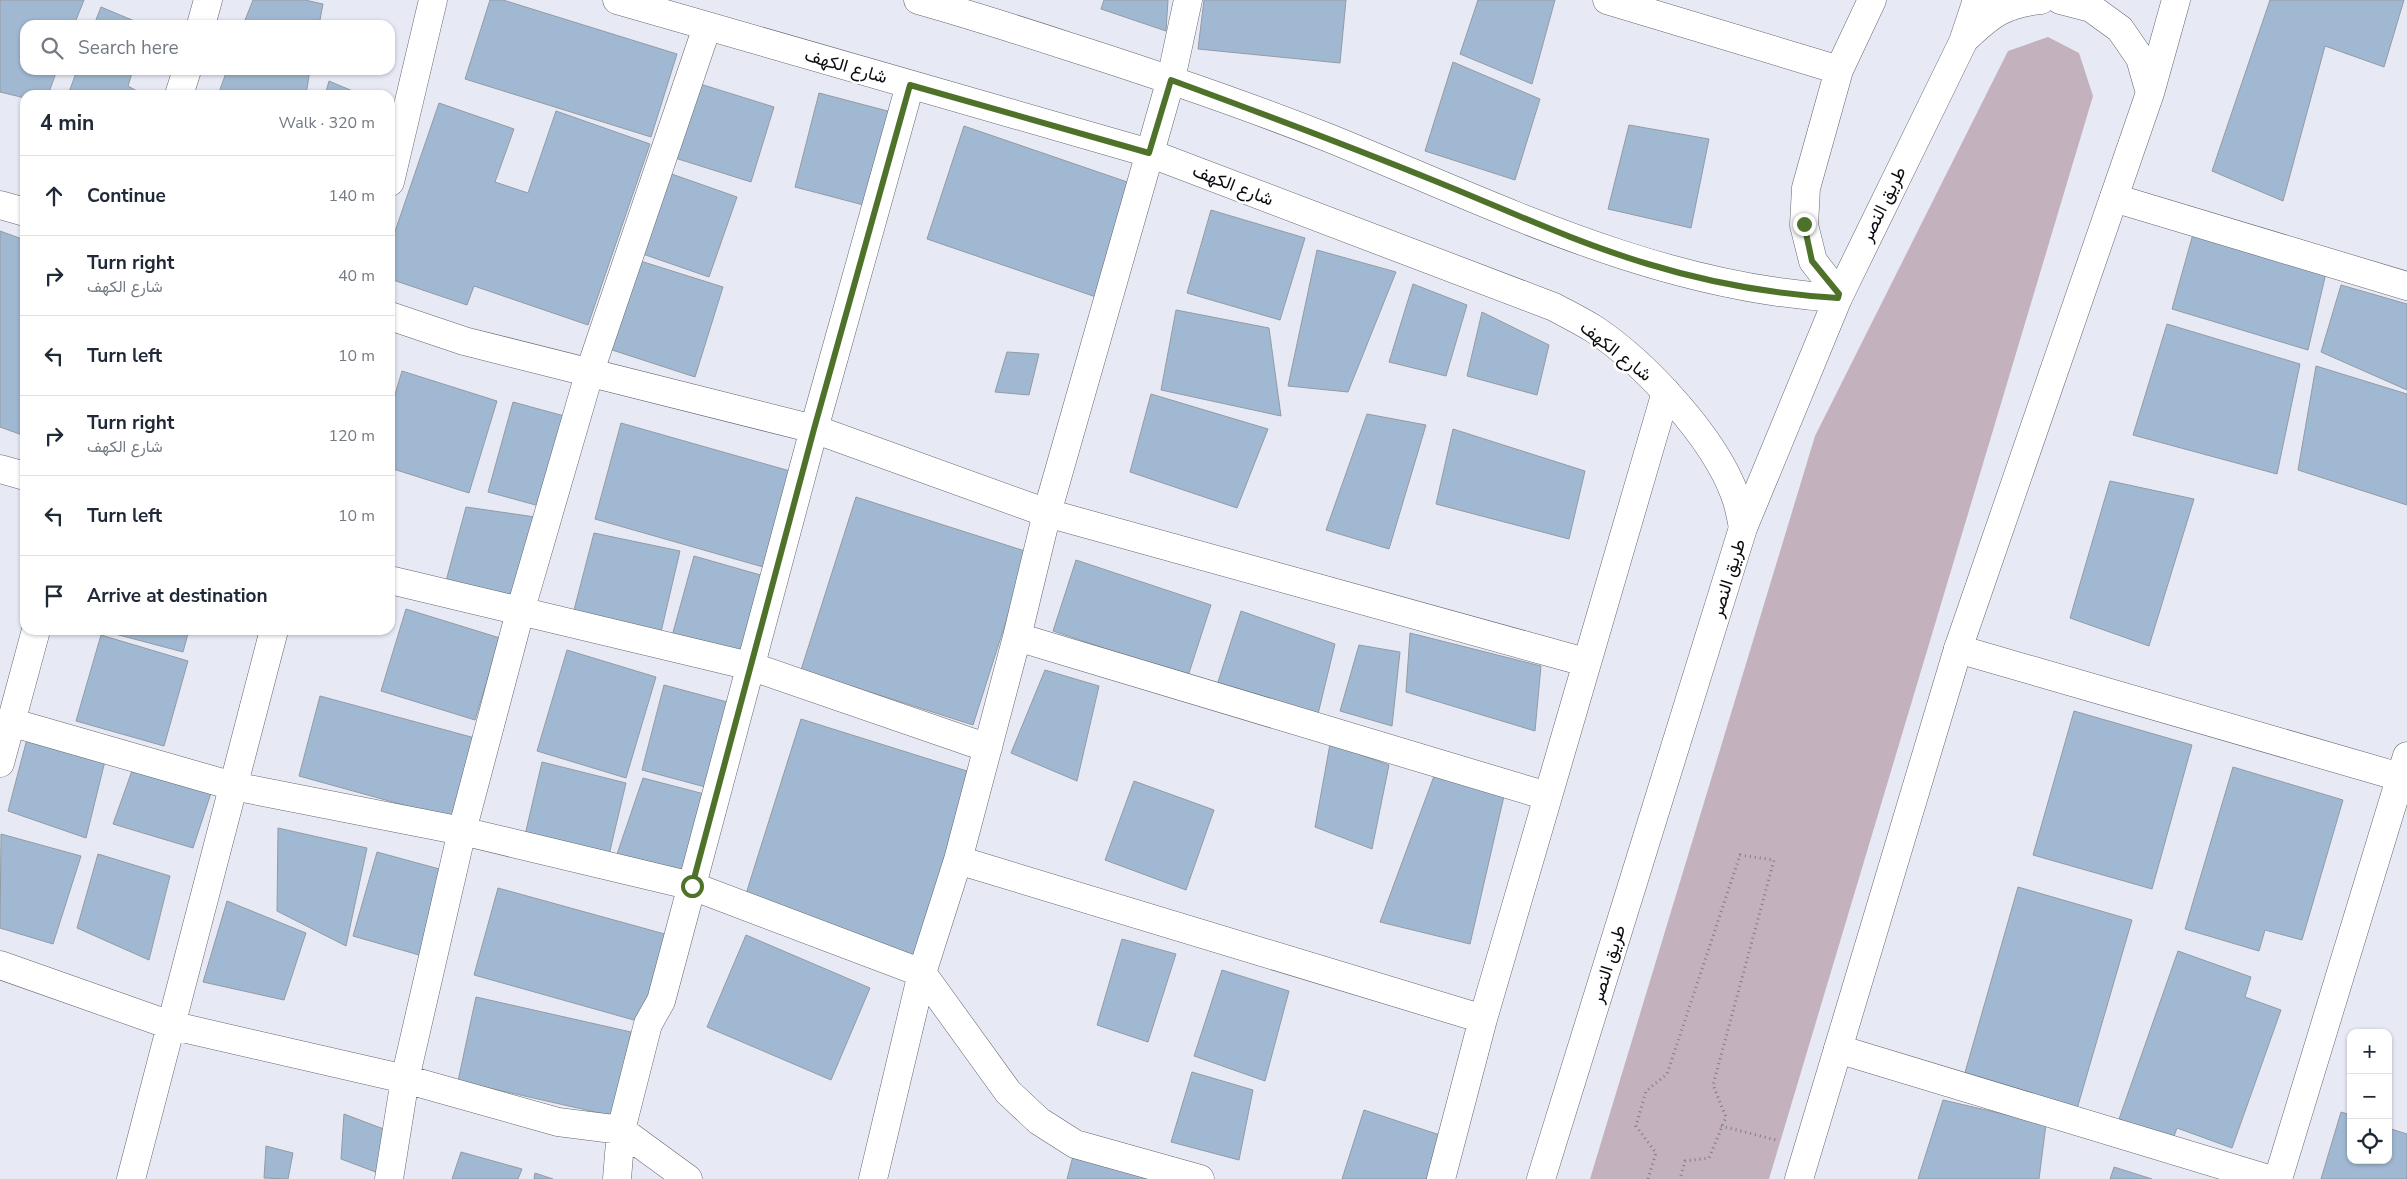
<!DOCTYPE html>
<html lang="en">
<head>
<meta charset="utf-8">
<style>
  :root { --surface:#fff; --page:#f2f2f3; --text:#1f2937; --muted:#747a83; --line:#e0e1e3 }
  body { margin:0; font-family:"Nunito Sans",Vazirmatn,sans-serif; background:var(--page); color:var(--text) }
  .controls { position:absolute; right:15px; bottom:15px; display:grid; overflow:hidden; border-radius:10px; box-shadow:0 1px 4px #0004 }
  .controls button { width:45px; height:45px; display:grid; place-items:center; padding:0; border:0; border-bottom:1px solid var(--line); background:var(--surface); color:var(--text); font:25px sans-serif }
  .stop { position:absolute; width:15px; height:15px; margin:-11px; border:4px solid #4f722a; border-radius:50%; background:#fff }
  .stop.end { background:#4f722a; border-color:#fff; box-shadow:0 1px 5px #0008 }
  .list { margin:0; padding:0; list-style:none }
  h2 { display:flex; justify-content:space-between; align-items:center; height:65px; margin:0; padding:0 20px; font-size:21px }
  h2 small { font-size:16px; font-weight:400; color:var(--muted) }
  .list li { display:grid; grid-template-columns:32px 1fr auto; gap:15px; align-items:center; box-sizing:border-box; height:80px; padding:0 20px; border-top:1px solid var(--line) }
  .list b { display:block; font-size:19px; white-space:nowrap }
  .list p { margin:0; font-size:16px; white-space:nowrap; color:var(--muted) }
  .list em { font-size:16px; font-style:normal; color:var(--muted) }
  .icon { flex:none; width:28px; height:28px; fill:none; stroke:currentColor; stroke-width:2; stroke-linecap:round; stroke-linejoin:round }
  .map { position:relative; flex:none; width:2407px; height:1179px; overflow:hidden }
  .search { position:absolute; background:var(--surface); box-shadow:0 1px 4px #0004; left:20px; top:20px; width:375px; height:55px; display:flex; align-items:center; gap:12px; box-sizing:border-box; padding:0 18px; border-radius:15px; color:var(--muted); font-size:19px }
  .panel { position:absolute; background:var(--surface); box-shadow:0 1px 4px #0004; left:20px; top:90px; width:375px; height:545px; border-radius:15px }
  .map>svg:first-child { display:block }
  .green { fill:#c3b1be }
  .building { fill:#a0b8d1; stroke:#939ba4 }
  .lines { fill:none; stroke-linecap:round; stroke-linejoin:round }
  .street-casing { stroke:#646670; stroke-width:29 }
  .secondary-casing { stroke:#646670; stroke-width:29 }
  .primary-casing { stroke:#646670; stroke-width:29 }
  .path { stroke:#7c7e85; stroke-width:3; stroke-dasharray:1 4; stroke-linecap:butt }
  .street { stroke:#fff; stroke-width:28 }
  .secondary { stroke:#fff; stroke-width:28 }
  .primary { stroke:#fff; stroke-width:28 }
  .route { stroke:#4f722a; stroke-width:6 }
  .labels { text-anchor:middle; stroke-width:5; stroke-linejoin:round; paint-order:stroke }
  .street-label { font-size:18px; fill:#0a0b0f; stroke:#fff }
</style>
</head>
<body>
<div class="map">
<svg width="2407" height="1179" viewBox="0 0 2407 1179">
  <rect width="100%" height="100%" fill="#e7eaf5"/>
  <path class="green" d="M2048,37L2079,53L2093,96L1769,1179H1590L1815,436L2008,51Z"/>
  <path class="building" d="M0,0H84L74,25H25V70H57L48,95H25V98L0,92Z
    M253,0H305L323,4L319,25H243Z
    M490,0H503L677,54L651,137L465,79Z
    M1104,0H1168L1166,31L1101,9Z
    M1204,0H1346L1340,63L1198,49Z
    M1478,0H1555L1532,84L1460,54Z
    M2270,0H2404L2384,67L2325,46L2283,201L2212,171Z
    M101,7L144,25H94Z
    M1453,62L1540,99L1515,180L1425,151Z
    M77,70H133L128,86L144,95H68Z
    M227,70H310L306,95H218Z
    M329,81L362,95H325Z
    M697,83L774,107L751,182L675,158Z
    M819,93L899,114L875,208L795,187Z
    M439,103L514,129L495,182L528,193L556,111L650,144L588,325L474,286L467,305L390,279V246Z
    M390,107L395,109L390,128Z
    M1629,125L1709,139L1691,228L1608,209Z
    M964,126L1136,185L1099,298L927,239Z
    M666,172L737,197L709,277L637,252Z
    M1211,210L1305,238L1280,320L1187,293Z
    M0,231L25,240V436L0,427Z
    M2193,234L2326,273L2308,350L2172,309Z
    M1317,250L1396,272L1348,392L1288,386Z
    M634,259L723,287L695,377L606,348Z
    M1413,284L1467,305L1446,376L1389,362Z
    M2341,285L2407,304V390L2321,352Z
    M1176,310L1269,328L1281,416L1161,390Z
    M1482,312L1549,345L1537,395L1467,376Z
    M2167,324L2300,364L2277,474L2133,435Z
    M1007,352L1039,354L1029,395L995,392Z
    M2316,366L2407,394V505L2298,470Z
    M402,371L497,401L469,493L390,468V411Z
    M1151,394L1268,429L1237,508L1130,472Z
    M513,402L568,417L543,507L488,492Z
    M1367,414L1426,425L1389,549L1326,530Z
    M621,423L797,473L770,569L595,519Z
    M1453,429L1585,471L1569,539L1436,504Z
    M2110,481L2194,499L2149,646L2070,618Z
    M856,497L1028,552L973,725L801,670Z
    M466,507L542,518L522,603L446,581Z
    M594,533L680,551L661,632L574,610Z
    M694,556L764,576L743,656L672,636Z
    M1076,560L1211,605L1188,676L1053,631Z
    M406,609L500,638L475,720L381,691Z
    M1241,611L1335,644L1318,714L1217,685Z
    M100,630H189L183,652Z
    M1410,633L1541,666L1535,731L1406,692Z
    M101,635L188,661L164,746L76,721Z
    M1359,645L1400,652L1392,726L1340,711Z
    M567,650L656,677L626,778L537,751Z
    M1045,670L1099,686L1077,781L1011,753Z
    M664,685L731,703L709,788L642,770Z
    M320,696L475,738L454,819L299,776Z
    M2074,711L2192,745L2152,889L2033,855Z
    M801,719L967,771L945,861L915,962L745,897Z
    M27,739L106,757L86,838L8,811Z
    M1330,744L1389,765L1372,849L1315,827Z
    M542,762L626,783L609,855L525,835Z
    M2233,767L2343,800L2302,940L2265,930L2259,951L2185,929Z
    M133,768L213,787L193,848L113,824Z
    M1434,776L1504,796L1470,944L1380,922Z
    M643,778L708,795L687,876L615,860Z
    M1134,781L1214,810L1186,890L1105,860Z
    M278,828L367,848L346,946L277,911Z
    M1,834L81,856L53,944L0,928Z
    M377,852L443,870L426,957L353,936Z
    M98,854L170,876L149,960L77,928Z
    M2018,887L2132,920L2077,1109L1964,1076Z
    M498,888L672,936L648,1024L474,975Z
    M227,901L306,933L284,1000L203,982Z
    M746,935L870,988L831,1080L707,1027Z
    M1122,939L1176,954L1148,1042L1097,1025Z
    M2178,951L2251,977L2245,997L2281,1010L2232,1148L2177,1128L2173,1139L2119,1119Z
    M1222,970L1289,991L1265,1081L1194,1056Z
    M476,997L631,1032L613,1116L458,1081Z
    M1192,1072L1253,1090L1239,1160L1171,1142Z
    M1943,1100L2046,1124L2039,1179H1918Z
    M1364,1110L1440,1135L1428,1179H1342Z
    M2341,1112L2351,1115V1160H2388V1128L2407,1134V1179H2321Z
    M344,1114L389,1131L381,1174L341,1159Z
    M266,1146L293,1153L288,1179L264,1178Z
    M461,1152L522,1169L518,1179H452Z
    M1073,1156L1153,1179H1067Z
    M2114,1167L2152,1179H2110Z
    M535,1173L553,1179H534Z"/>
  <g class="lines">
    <g class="street-casing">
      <path id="street" d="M1607,0L1839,70
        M201,25L208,0
        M179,95L187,70
        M390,182L433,0
        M2114,198L2407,286
        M0,205L25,212
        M1839,295L1813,261L1804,225L1806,188L1839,70L1872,0
        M390,316L464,341L814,429L1047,513L1585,662
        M0,469L25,476
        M390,580L750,666L988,748
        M1017,637L1547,796
        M1958,649L2407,779
        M10,722L233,786L462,831L692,886L922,973L1008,1092L1039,1121L1075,1144L1200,1179
        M0,763L36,630
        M958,860L1483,1019
        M0,965L170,1025L405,1079L558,1122L621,1130L688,1179
        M1838,1049L2268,1179
        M131,1179L274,630
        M389,1179L405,1079L462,831L520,612L590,371L707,27
        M617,1179L621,1130L648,1024L661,1001L814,429L910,85
        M873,1179L922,973L958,860L1017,637L1047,513L1171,79L1188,0
        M1441,1179L1483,1019L1666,392
        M2278,1179L2407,756"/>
    </g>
    <g class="secondary-casing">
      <path id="secondary" d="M617,0L1149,153L1554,307C1567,314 1581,321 1594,329C1645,363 1714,437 1735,495C1739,505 1741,517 1743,528
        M918,0C968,14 1018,30 1067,46C1155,74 1243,104 1329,138C1494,205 1657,288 1838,298"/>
    </g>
    <g class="primary-casing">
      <path id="primary" d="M2060,0L2091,8L2120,29L2140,58L2150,93
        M1965,39C1990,15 2005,3 2041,0
        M1541,1179L1743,528L1838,298L1963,42L1977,0
        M1799,1179L1958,649L2150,93L2176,0"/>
    </g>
    <path class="path" d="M1721,1126L1776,1140
      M1648,1179L1656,1153L1636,1126L1646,1091L1667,1074L1740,855L1774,860L1713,1085L1726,1117L1709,1158L1685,1161L1680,1179"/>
    <use href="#street" class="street"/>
    <use href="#secondary" class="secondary"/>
    <use href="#primary" class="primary"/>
  </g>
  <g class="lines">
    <path class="route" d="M692,886L814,429L910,85L1149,153L1171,80C1261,113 1351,147 1440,183C1509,211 1577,243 1648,264C1710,283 1773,294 1838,298L1839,294L1812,261L1804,224"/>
  </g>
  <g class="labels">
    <g class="street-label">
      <text transform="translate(846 66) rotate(16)" y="6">شارع الكهف</text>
      <text transform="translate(1233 185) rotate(21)" y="6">شارع الكهف</text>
      <text transform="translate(1883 204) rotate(-64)" y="6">طريق النصر</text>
      <text transform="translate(1616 351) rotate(38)" y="6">شارع الكهف</text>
      <text transform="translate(1728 578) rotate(-73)" y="6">طريق النصر</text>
      <text transform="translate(1608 964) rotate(-73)" y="6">طريق النصر</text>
    </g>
  </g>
</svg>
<div class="controls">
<button>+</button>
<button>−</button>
<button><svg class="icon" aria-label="locate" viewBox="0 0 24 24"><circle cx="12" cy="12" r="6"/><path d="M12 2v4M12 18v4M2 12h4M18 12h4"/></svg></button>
</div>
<div class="stop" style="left:692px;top:886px"></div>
<div class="stop end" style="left:1804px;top:224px"></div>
<div class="search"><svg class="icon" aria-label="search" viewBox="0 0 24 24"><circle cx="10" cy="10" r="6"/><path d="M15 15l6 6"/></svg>Search here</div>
<section class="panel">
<h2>4 min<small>Walk · 320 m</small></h2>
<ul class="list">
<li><svg class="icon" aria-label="ahead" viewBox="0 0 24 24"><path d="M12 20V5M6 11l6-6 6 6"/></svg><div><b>Continue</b></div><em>140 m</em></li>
<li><svg class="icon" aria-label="right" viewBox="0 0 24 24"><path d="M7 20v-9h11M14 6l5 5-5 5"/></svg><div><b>Turn right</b><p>شارع الكهف</p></div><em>40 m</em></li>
<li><svg class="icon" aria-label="left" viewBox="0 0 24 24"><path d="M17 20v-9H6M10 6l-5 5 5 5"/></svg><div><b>Turn left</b></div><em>10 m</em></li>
<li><svg class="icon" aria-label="right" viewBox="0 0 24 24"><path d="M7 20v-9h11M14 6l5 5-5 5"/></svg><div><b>Turn right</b><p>شارع الكهف</p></div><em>120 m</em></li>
<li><svg class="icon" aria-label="left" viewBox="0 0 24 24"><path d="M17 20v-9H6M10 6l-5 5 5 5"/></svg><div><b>Turn left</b></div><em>10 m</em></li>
<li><svg class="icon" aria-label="arrive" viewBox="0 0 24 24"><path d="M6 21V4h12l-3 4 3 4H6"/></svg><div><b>Arrive at destination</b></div></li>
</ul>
</section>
</div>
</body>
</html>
